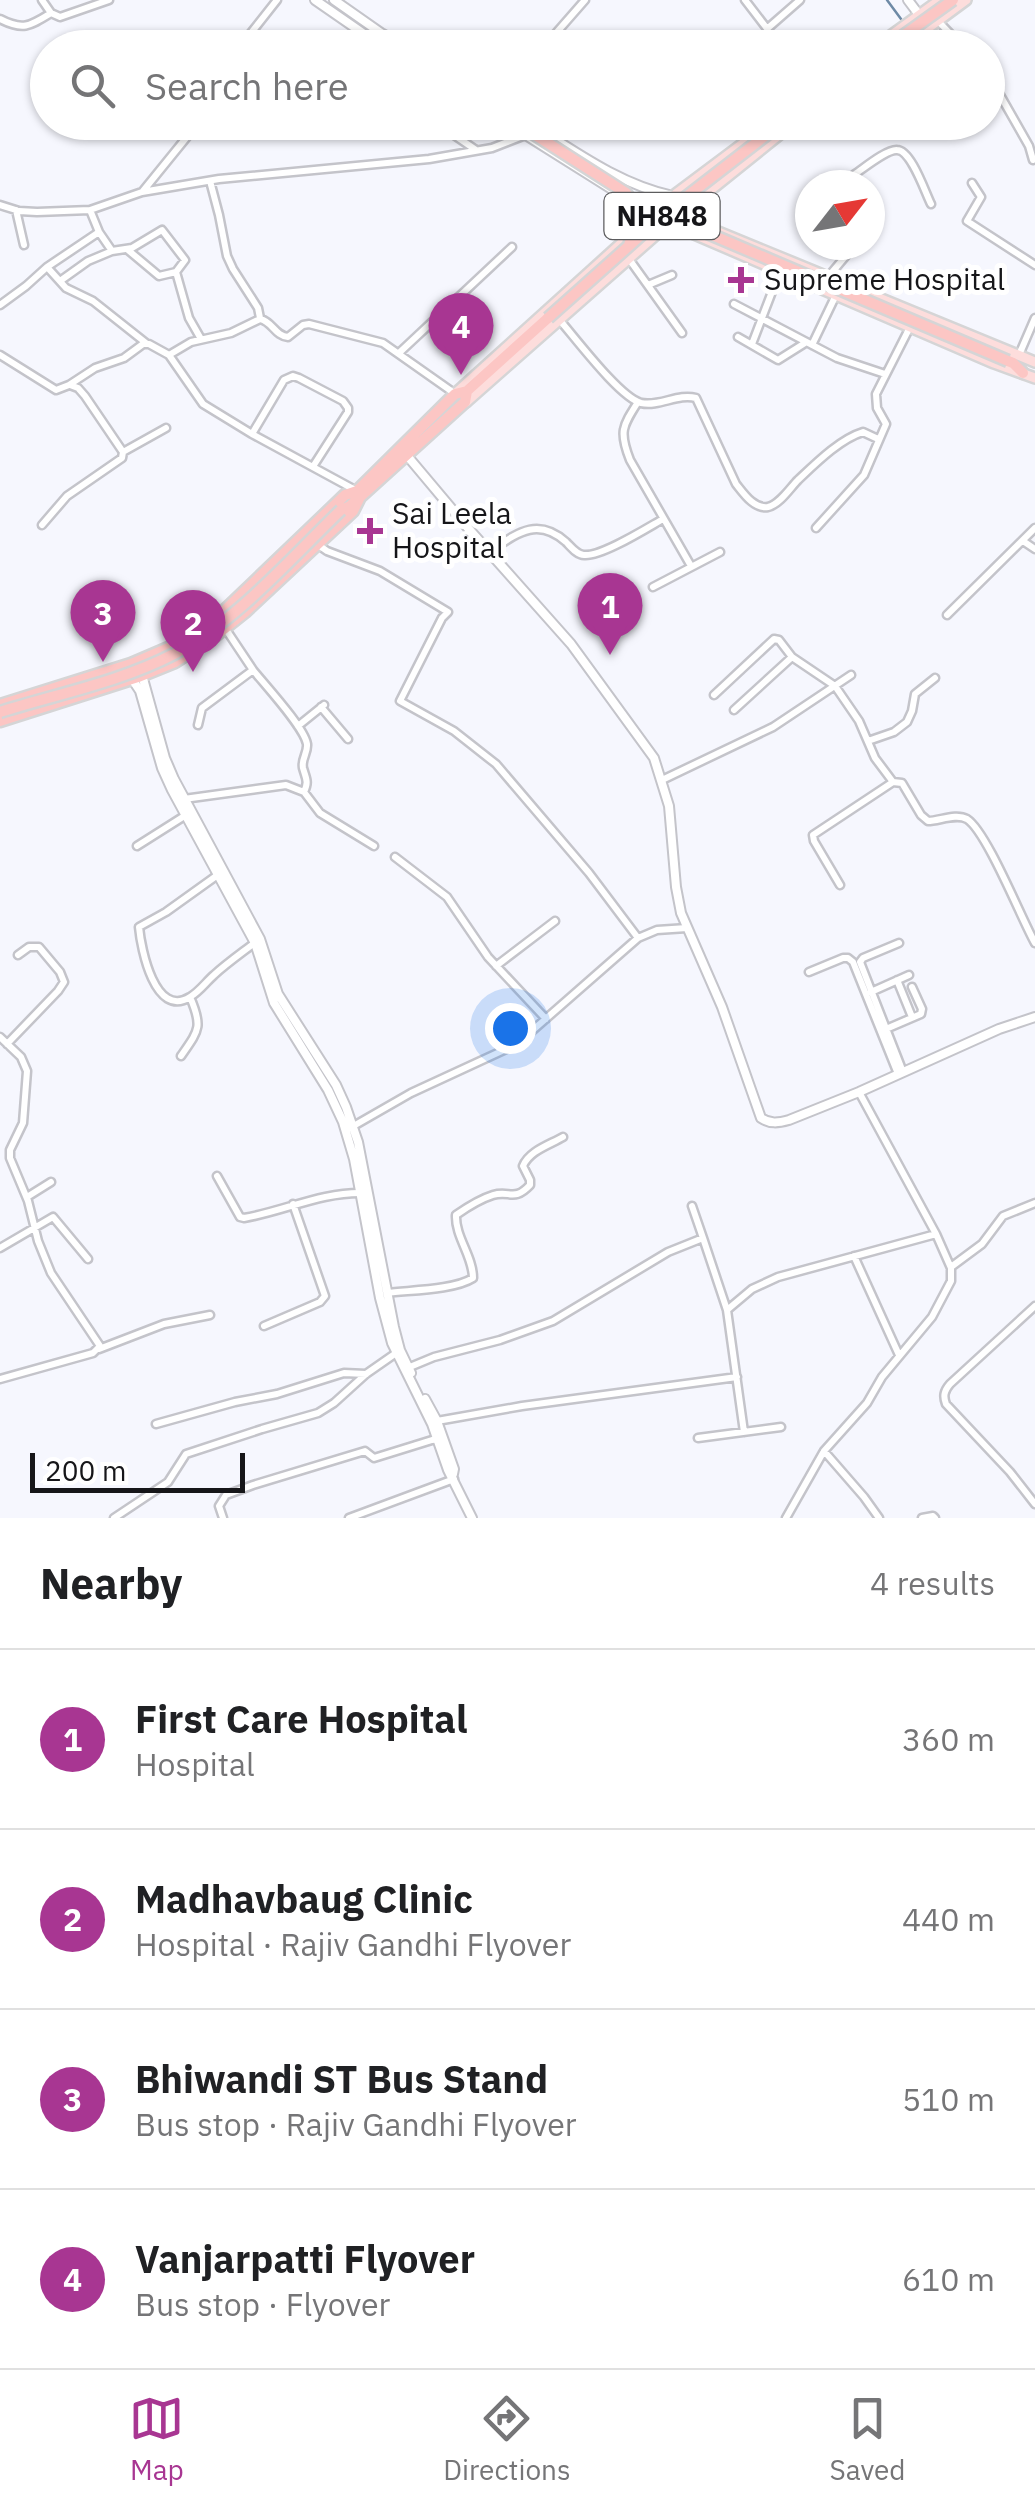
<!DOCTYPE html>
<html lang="en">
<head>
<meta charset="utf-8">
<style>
  :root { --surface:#fff; --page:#f2f2f2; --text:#202124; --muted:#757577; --line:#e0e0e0; --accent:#a83692 }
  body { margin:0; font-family:"IBM Plex Sans",sans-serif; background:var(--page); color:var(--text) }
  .compass { position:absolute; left:795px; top:170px; width:90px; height:90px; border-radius:50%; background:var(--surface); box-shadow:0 2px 8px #0004; rotate:59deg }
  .scale { position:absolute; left:30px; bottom:25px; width:215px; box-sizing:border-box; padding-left:10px; border:5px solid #161619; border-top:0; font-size:28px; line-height:35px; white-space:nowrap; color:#161619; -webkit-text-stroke:8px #fff; paint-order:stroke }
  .you { position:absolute; left:510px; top:1028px; width:35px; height:35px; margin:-25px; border:8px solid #fff; border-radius:50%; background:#1a73e8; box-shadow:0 0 0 15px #1a73e833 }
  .badge { display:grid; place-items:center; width:65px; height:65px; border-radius:50%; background:var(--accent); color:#fff; font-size:32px; font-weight:700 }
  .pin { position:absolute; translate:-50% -82px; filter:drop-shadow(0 2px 5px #0008) }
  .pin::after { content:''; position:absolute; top:52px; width:35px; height:30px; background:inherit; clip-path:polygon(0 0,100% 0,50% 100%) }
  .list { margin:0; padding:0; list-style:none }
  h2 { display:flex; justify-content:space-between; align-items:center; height:130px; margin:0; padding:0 40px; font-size:42px }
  h2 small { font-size:32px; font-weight:400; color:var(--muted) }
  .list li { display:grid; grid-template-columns:65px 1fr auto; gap:30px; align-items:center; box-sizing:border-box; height:180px; padding:0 40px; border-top:2px solid var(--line) }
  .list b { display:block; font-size:38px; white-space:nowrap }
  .list p { margin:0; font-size:32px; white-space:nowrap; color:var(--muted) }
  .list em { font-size:32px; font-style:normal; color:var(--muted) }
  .icon { flex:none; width:55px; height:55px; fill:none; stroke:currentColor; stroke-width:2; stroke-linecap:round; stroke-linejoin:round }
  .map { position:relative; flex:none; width:1035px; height:1518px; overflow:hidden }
  .search { position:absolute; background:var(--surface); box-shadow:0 2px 8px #0004; left:30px; right:30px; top:30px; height:110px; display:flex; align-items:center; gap:25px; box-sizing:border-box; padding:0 35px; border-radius:55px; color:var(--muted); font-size:38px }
  .sheet { height:850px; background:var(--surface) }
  nav { display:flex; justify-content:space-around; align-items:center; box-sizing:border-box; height:140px; border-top:2px solid var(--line); background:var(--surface); font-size:28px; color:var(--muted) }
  nav a { display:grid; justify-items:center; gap:5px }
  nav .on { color:var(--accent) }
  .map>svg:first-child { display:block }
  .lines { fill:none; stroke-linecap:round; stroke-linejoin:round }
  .stream { stroke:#6e8aa6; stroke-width:2.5 }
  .street-casing { stroke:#c4c4ca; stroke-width:11 }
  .secondary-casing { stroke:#c4c4ca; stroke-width:12 }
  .primary-casing { stroke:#d5d5d6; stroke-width:14 }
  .highway-casing { stroke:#d5d5d6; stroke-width:15 }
  .street { stroke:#fff; stroke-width:6 }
  .secondary { stroke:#fff; stroke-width:8 }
  .primary { stroke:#fddddc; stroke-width:9 }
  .highway { stroke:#fcc6c4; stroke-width:10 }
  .highway-bridge-casing { stroke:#d5d5d6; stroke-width:15; stroke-linecap:butt }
  .highway-bridge { stroke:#fcc6c4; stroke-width:10 }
  .poi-dot { fill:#a83692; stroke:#fff; stroke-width:4 }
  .labels { text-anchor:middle; stroke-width:10; stroke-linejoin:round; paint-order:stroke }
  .shield { fill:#fff; stroke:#5c5c5e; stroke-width:2.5 }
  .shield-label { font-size:28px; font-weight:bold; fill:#161619 }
  .poi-label { font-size:30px; fill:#161619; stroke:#fff; text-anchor:start }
</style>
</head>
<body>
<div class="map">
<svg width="1035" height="1518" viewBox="0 0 1035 1518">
  <rect width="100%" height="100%" fill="#f6f7fe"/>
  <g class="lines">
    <path class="stream" d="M887,0L901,19"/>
    <g class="street-casing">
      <path id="street" d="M42,0L51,13L60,17L109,0
        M745,0L782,48
        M0,19C23,31 30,26 51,13
        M938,21L964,48
        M768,28L800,0
        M239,48L277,0
        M543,48L585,0
        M988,74L1029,146L1033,160L1035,159
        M435,122L476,150
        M210,181L219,215L227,256L233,269L258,308L260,318
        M972,183L981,197L967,221L1035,265
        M851,185V178L855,174C864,168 887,149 897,150C911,150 925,192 931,204
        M143,191L199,122
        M0,205L19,211L37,212L90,210L142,192L219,179L429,159L492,148L528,134
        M16,210L24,245
        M90,210L99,232L112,251
        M128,250L159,276L176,272L189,318L201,339
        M629,259L682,333
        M47,267L66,288L93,301L146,343
        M828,277L855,245
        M60,281L88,261L112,251L132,248L162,230L185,260L176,272
        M648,285L672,275
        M734,304L837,358L885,374
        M0,305L26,286L47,267L99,232
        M557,317C574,336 619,397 641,403C660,407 678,393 696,398L736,484C744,494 754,509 768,507C780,504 790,488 798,480C816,463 840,439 863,432L878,439
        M738,337L778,360L805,343
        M752,344L780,271
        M812,345L836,295
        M399,353L512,247
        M0,355L56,390L69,385L95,368L124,358L143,344H149L169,355L191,342L231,333L260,319C272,321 275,336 288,337L303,325L309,324L383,343L454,393
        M169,355L203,404L252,434L357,491
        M1019,355L1035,318
        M638,402C622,427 619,432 630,460L691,566
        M252,434L284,380L293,376L299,378L343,401L348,408V412L314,465
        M123,452L166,428
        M42,525L67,496L122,458L123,452L85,396L78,388L70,385
        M816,528L864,475L886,424L877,408L876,394L910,327
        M1023,541L1035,549
        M317,544L327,551L380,571L448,612L442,618L400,701L454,731L496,764L589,873L638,938
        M489,552C516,534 537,516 566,542C571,547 577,555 584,555C601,557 647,528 663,519
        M653,587L720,552
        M947,615L1035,528
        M253,670C265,685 304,727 307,744C308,753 301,759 303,768C306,779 309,781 304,792
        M714,695L774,639L779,640L792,657
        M321,707L348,739
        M734,710L792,657L835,686L859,721L875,758L893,782L813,835L814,841L840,885
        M198,725L202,708L253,670L225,628
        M298,726L324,705
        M868,741L894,732L907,722L912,711L915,694L935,678
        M662,780L773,727L851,675
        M893,782L902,783L921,815L928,821C939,821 956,813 967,819C987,832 1021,918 1035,943
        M184,799L286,785L304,792L320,813L374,846
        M137,846L186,815
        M395,857L447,897L488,957L546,1019
        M219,874L166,912L139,927C141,949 155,1019 190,997C199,992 206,982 214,975C227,963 243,952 257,941
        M899,943L863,958L860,962L903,1072
        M496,966L555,921
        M809,972L843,958H848L853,962L898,1074
        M897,980L912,1017
        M871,992L909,975
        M886,1029L921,1014L922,1009L912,987
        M0,1037L21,1057L27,1071L23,1123L10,1150V1158L28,1201L38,1241L51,1273L100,1346L93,1353L0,1379
        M7,1044L58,991L64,982L60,972L39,947H29L18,955
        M181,1056C199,1030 203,1027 190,997
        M350,1128L411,1093L517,1044L638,938L657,930L687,928
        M217,1176L240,1217L244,1218C285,1211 321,1192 363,1193
        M27,1197L51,1182
        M692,1206L703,1238
        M0,1248L53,1217L88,1259
        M854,1256L899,1355
        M951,1267L982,1244L1003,1216L1035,1203
        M387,1293C411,1290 454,1290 473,1278C473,1256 455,1237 456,1215C466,1208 480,1199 493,1195C510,1190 514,1202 530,1185V1180L523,1166C529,1151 549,1145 563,1137
        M1035,1306L950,1384C944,1391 943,1396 946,1404L1010,1472L1035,1504
        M264,1326L320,1302L325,1296L293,1204
        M99,1349L164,1324L210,1315
        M405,1369L434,1357L500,1340L553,1321L668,1252L703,1238L727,1310
        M437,1421L522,1406L737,1377
        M156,1424L235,1402L277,1394L344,1373L366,1374
        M744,1432L727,1310L752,1289L778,1277L936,1234
        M698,1438L781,1427
        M824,1451L864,1497L879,1518
        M114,1518L168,1482L186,1454L262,1429L318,1413L334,1403L366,1374L399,1351
        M223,1518L219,1506L226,1495L253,1485L365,1451L374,1458L432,1440L441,1439
        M349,1518L454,1479
        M786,1518L824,1451L867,1403L882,1377L932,1317L951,1281V1268L936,1234L859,1092
        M922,1518L933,1516L935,1518"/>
    </g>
    <g class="secondary-casing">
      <path id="secondary" d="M315,0L380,45
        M334,0L381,33L408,48
        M908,0L920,16
        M505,122L653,215
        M528,122C574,151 620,185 673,196
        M404,452L467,527L571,644L654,758L669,806L676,887L681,913L722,1007L761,1118C770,1124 778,1123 789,1120L859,1092L999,1029L1035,1017
        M142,675L165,758L174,779L260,939L278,994L336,1085L346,1107L358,1142L394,1327L400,1350L411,1373
        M132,679L140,691L162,768L172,790L255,943L274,1003L328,1090L343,1122L354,1159L380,1298L392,1343L432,1424L448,1470L472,1518
        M425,1399L437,1421L454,1469L453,1474"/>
    </g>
    <g class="primary-casing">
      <path id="primary" d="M874,48L940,0
        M901,48L966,0
        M682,206L706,227L1035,362
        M664,221L994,363L1035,378
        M456,393L677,193L772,122
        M466,402L668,224L795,122"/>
    </g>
    <g class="highway-casing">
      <path id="highway" d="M376,42L387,43L394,48
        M1008,361L1013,363L1023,373
        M341,510L350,506L465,402L467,391
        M0,705L131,664L173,646L224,611L345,495L357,491L455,394L467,391L548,318
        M0,721L138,677L175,662L215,636L245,612L353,511L361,495"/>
    </g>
    <use href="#street" class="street"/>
    <use href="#secondary" class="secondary"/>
    <use href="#primary" class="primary"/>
    <use href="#highway" class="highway"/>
    <g class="highway-bridge-casing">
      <path id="highway-bridge" d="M886,48L953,0
        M515,122L626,193C639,210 636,226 629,245
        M668,211L705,232L1008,361
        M548,318L668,211L783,122
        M0,712C57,694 120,682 174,654C238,620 289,560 341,510"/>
    </g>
    <use href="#highway-bridge" class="highway-bridge"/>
  </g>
  <g class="poi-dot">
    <path d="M736 265h10v10h10v10h-10v10h-10v-10h-10v-10h10z"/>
    <path d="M365 516h10v10h10v10h-10v10h-10v-10h-10v-10h10z"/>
  </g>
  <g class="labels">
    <rect class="shield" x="604.5" y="193" width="115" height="46" rx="8"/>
    <g class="shield-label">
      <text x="662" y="226">NH848</text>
    </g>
    <g class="poi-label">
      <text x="764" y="290">Supreme Hospital</text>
      <text x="392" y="524">Sai Leela<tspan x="392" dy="34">Hospital</tspan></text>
    </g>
  </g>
</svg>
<svg class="compass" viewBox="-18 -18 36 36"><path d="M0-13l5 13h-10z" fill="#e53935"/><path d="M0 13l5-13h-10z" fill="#757577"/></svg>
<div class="scale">200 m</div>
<div class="you"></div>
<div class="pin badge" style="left:610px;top:655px">1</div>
<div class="pin badge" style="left:193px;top:672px">2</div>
<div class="pin badge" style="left:103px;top:662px">3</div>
<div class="pin badge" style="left:461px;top:375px">4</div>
<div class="search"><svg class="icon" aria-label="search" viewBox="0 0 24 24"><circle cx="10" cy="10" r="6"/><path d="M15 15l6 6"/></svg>Search here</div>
</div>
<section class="sheet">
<h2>Nearby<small>4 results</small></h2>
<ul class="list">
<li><span class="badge">1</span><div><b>First Care Hospital</b><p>Hospital</p></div><em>360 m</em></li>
<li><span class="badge">2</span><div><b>Madhavbaug Clinic</b><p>Hospital · Rajiv Gandhi Flyover</p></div><em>440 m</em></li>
<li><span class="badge">3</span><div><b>Bhiwandi ST Bus Stand</b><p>Bus stop · Rajiv Gandhi Flyover</p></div><em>510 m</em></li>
<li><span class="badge">4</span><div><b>Vanjarpatti Flyover</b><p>Bus stop · Flyover</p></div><em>610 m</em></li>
</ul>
</section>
<nav>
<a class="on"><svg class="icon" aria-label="map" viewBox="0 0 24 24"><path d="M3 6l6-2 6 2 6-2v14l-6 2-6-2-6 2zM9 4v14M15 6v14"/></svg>Map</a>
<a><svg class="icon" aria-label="directions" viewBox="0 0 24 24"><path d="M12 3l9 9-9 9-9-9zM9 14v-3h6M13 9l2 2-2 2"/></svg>Directions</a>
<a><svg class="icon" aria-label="saved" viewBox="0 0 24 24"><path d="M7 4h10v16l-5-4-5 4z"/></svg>Saved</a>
</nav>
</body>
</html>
